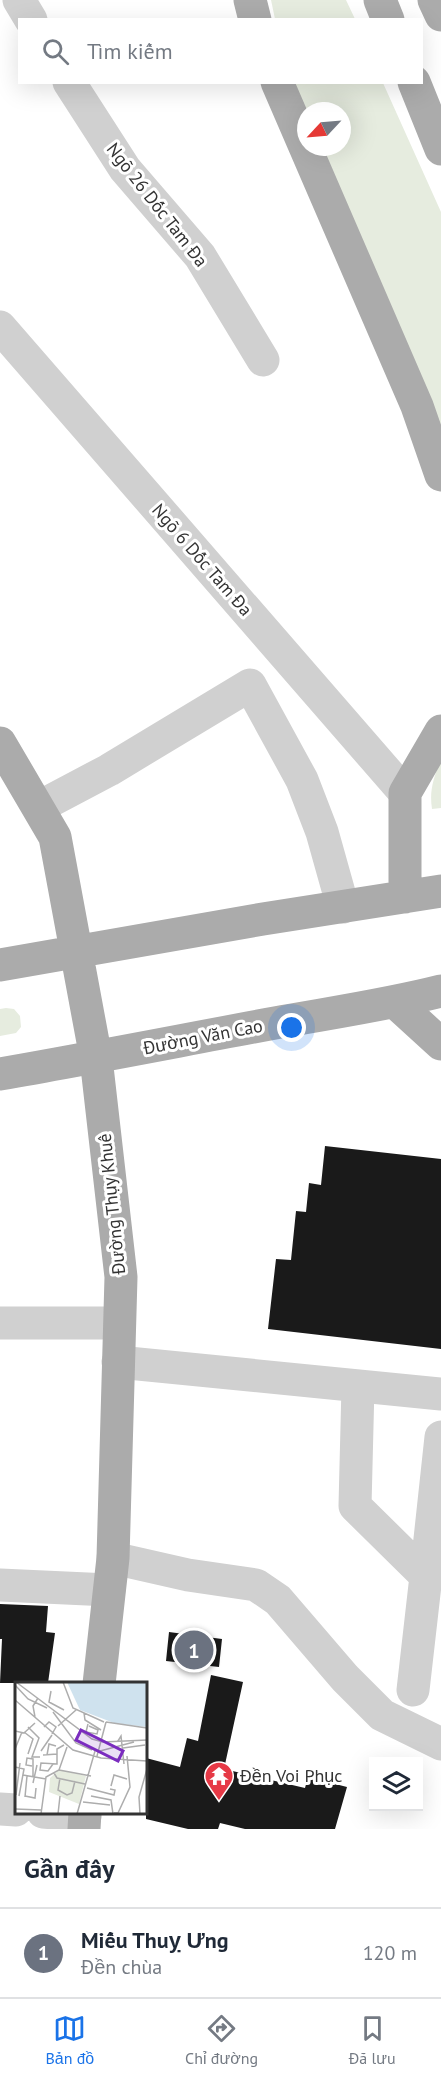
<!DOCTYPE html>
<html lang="vi">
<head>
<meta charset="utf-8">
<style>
  :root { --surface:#fff; --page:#f2f2f3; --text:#1f2937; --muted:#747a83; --line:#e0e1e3; --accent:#1a73e8 }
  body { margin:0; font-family:"PT Sans",sans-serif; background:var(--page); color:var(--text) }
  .controls { position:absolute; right:18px; bottom:18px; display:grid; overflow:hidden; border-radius:0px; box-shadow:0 6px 24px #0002 }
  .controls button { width:54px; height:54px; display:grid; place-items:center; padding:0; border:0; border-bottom:2px solid var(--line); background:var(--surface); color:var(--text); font:30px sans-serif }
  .compass { position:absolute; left:297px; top:102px; width:54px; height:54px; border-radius:50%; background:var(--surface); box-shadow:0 6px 24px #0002; rotate:244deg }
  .you { position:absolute; left:292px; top:1028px; width:21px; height:21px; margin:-15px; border:4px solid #fff; border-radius:50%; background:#1a73e8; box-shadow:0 0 0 9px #1a73e833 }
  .badge { display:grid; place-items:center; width:39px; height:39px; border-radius:50%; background:var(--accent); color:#fff; font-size:20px; font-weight:700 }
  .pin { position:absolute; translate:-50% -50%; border:3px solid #fff; box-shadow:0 2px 6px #0006 }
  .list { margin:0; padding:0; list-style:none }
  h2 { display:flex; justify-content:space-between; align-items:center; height:78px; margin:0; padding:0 24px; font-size:26px }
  h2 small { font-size:20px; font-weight:400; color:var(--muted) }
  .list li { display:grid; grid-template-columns:39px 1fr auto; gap:18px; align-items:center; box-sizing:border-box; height:90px; padding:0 24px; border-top:2px solid var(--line) }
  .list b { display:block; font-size:22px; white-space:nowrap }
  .list p { margin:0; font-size:20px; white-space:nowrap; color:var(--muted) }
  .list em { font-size:20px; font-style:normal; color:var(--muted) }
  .icon { flex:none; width:33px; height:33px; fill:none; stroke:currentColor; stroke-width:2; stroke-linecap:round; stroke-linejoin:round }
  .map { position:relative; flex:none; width:441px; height:1829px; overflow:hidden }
  .search { position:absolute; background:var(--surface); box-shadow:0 6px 24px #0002; left:18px; right:18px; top:18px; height:66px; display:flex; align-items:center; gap:15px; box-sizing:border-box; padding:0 21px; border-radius:0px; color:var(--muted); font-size:22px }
  .sheet { height:168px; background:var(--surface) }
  nav { display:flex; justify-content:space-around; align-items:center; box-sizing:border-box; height:84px; border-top:2px solid var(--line); background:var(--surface); font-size:16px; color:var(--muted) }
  nav a { display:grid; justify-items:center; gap:3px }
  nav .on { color:var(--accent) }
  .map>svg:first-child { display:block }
  .green { fill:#e6ecdf }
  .building { fill:#1a1a1a }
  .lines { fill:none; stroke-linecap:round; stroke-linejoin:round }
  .minor { stroke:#d0d0d0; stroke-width:33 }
  .major { stroke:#ababab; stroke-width:33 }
  .labels { text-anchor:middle; stroke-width:6; stroke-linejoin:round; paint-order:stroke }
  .street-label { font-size:18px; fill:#333; stroke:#fff }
  .poi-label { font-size:18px; fill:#333; stroke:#fff; text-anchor:start }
  .inset-road { fill:none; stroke:#adadad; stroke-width:1.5 }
  .view { fill:#7b2cbf; fill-opacity:0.15; stroke:#7b2cbf; stroke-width:3 }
  .inset-edge { fill:none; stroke:#333; stroke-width:3 }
</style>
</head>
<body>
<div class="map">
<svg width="441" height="1829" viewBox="0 0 441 1829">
  <rect width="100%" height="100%" fill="#fff"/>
  <path class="green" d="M271,0H346L355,19H275Z
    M293,83H383L441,212V460L318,147H342V111H306Z
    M441,759V808L432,809C429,790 434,777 441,759Z
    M6,1008L14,1009L20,1016L21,1027L16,1033L0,1036V1009Z"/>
  <path class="building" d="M325,1146L441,1159V1349L268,1329L276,1259L291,1260L296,1211L306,1212L309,1183L321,1185Z
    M0,1604L48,1606L46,1632L55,1633L48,1683H0L2,1639H0Z
    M169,1632L222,1639L219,1667L166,1661Z
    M211,1675L243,1682L224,1769L305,1788L308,1777L347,1787L335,1829H245L220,1823L218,1829H188L146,1819V1758L180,1767L187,1738L198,1741Z"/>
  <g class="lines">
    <path class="minor" d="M19,0L31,20
      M69,82L125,169L200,256L263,360
      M0,327L405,793
      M39,807L109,770L250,685L302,780L322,832L343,907
      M0,1323H118
      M118,1362L441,1394
      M358,1386L355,1506L426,1576L441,1437
      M113,1558L188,1575L256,1585L278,1600L345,1678L382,1715L441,1744
      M0,1585L109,1590
      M413,1690L426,1576
      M0,1809L16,1810
      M43,1812L85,1816"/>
    <path class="major" d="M250,0L255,20
      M380,0L388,20
      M434,0L441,15
      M277,82L417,406L441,475
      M414,82L441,149
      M0,743L55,837L96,1058L121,1277L113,1558L99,1684
      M405,897V793L441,731
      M0,965L263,919L441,891
      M396,1003L441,1044
      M0,1074C92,1058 183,1040 275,1023C330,1013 386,1005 441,991
      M84,1829L85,1812"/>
  </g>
  <defs>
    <g id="temple-pin" transform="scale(1.5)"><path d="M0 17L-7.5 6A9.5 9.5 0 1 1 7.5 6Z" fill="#e63946" stroke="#fff"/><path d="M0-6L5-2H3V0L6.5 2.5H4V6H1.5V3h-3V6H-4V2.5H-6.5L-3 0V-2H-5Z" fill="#fff"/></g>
  </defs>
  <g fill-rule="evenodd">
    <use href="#temple-pin" x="219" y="1776"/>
  </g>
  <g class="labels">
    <g class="street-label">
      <text transform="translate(157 205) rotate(52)" y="6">Ngõ 26 Dốc Tam Đa</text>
      <text transform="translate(202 560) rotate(49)" y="6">Ngõ 6 Dốc Tam Đa</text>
      <text transform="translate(203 1037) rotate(-11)" y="6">Đường Văn Cao</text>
      <text transform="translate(112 1204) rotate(-96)" y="6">Đường Thụy Khuê</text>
    </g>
    <g class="poi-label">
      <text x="240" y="1782">Đền Voi Phục</text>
    </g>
  </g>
  <g transform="translate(15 1682)">
    <rect width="132" height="132" fill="#fff"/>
    <path d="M44,88L71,94L64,122L34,110L35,96Z" fill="#e6ecdf"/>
    <path d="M52,0H132V45L99,41L65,28Z" fill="#cfe2ee"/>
    <path class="inset-road" d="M1,0L77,57L88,60L132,58M48,0L58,26L89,40M0,3L13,17L32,26M36,9L34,20L49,28M0,18L58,68L86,76L132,79M38,30L61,61L77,68M69,31L70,38L86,48M20,35L18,24L23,16M91,40L132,46M73,42L71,50L82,52L83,48L74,44M43,44L61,28M13,45L24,56L17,75H25M29,45L34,40L41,45L37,52M0,49L9,51L20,41M9,50L18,57L13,72M103,59L106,54L109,82M108,66L130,63M0,67V89M0,67L7,50M26,69L37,53M85,69L119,60M28,73L42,72V67L49,63M32,73L34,62L41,64M82,74L91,40M38,82L33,89L25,88L26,81L42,82V72M17,84L11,83L12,76L18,77V95M0,85L9,87L4,114M44,88L76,94M39,91L42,96L70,102M8,93L31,97M45,96L43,108L52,113L57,111L60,99M18,101L22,83M96,104L99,93L112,97M72,106L99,113L100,108L95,107M1,113L5,81M10,114L20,116L21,106M76,114L96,118L98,132M10,115L12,94M68,120L95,123M0,127L26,128M99,131H103L115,105L112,74M26,132L31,95L44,88L52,65M43,132L45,114M62,132L80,69M125,132L124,115L132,87"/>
    <path class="view" d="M66,48L108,69L103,79L61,58Z"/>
    <rect width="132" height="132" class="inset-edge"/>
  </g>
</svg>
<div class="controls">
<button><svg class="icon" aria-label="layers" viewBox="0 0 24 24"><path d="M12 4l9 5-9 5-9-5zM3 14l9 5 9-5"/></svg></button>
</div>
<svg class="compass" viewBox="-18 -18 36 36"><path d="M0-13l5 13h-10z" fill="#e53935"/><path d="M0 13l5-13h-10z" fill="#747a83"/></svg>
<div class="you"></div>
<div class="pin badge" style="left:194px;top:1650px;background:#6b7280">1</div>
<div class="search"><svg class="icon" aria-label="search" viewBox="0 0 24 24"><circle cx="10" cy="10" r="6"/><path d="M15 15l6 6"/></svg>Tìm kiếm</div>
</div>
<section class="sheet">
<h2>Gần đây<small></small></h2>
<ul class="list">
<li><span class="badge" style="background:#6b7280">1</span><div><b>Miếu Thuỵ Ưng</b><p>Đền chùa</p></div><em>120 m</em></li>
</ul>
</section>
<nav>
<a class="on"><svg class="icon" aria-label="map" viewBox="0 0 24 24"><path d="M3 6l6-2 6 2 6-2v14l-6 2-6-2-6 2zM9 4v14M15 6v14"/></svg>Bản đồ</a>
<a><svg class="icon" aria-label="directions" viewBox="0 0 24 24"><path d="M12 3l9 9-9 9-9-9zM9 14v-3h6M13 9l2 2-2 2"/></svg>Chỉ đường</a>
<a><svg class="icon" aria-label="saved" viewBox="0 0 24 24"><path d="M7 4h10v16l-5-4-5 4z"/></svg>Đã lưu</a>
</nav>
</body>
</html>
